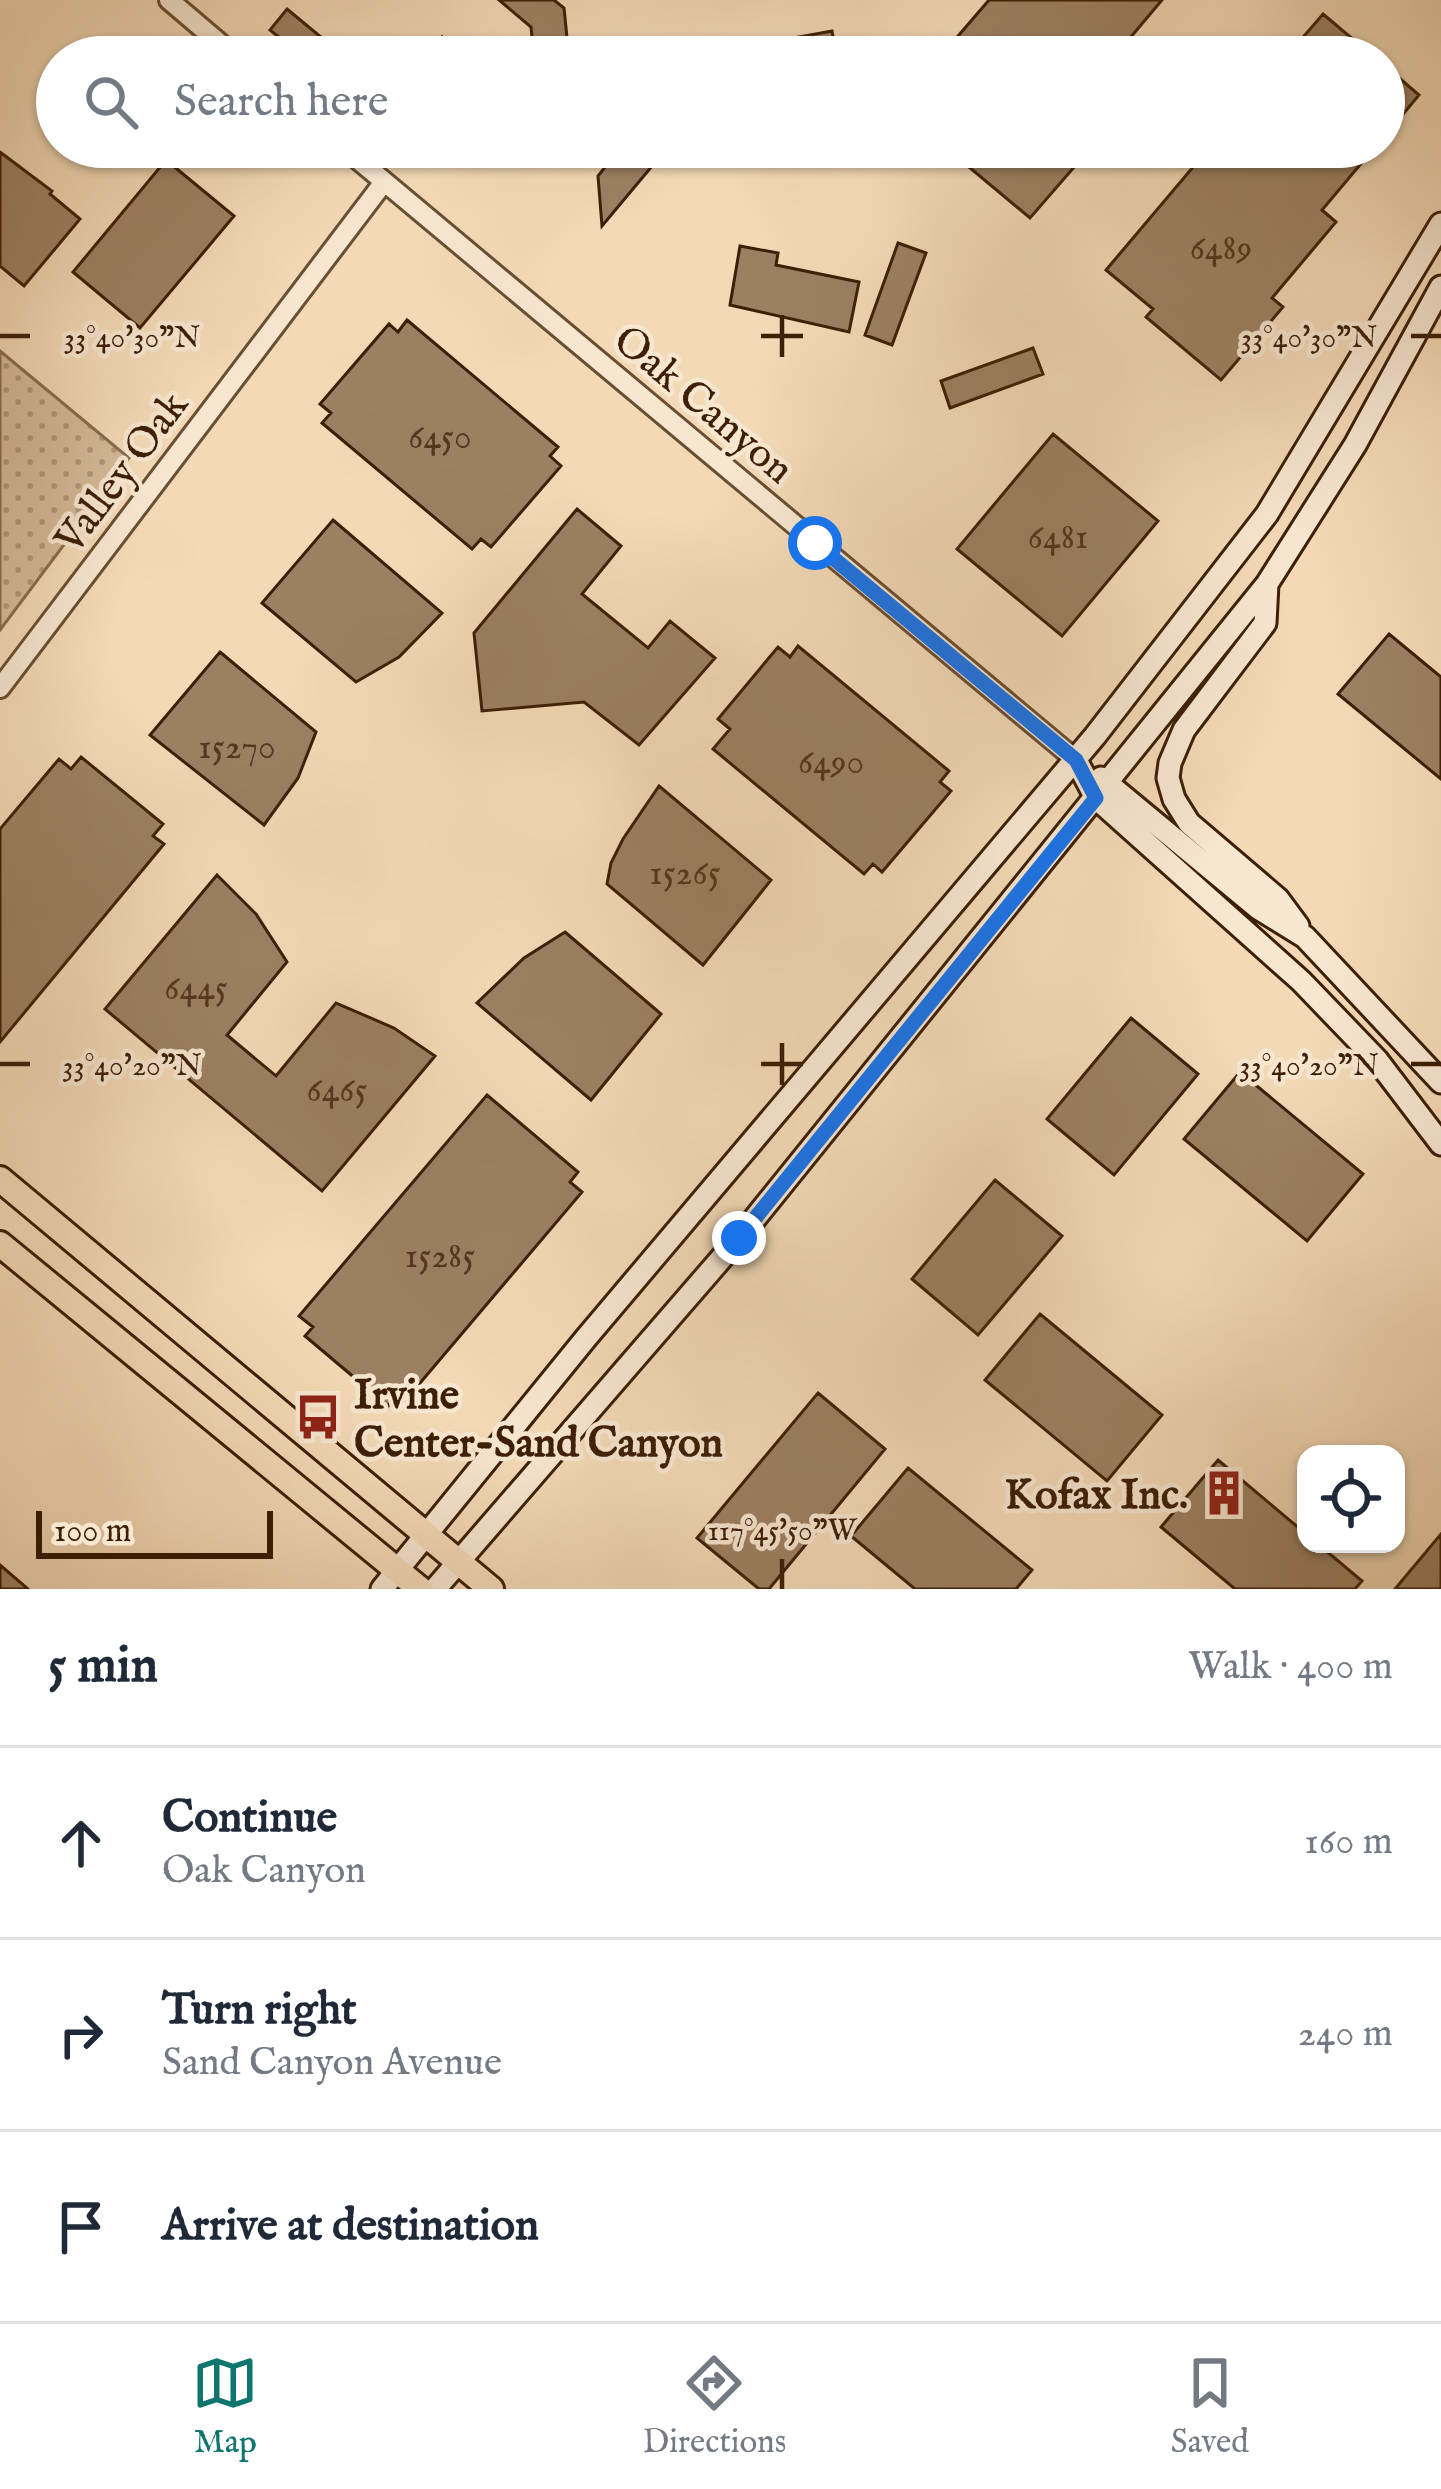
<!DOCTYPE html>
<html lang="en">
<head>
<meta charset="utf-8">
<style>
  :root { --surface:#fff; --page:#f2f2f3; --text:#1f2937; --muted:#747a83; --line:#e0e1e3; --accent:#0f766e }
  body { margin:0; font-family:"IM FELL English",serif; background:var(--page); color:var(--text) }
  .controls { position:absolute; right:36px; bottom:36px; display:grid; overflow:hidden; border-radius:24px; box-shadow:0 3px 9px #0004 }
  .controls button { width:108px; height:108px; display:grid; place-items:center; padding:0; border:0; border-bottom:3px solid var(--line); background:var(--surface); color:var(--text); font:60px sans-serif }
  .scale { position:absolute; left:36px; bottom:30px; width:237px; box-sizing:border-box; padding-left:12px; border:6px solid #3d1f06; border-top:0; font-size:33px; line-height:42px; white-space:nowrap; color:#3d1f06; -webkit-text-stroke:9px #f7e6d0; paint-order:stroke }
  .stop { position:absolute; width:36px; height:36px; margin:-27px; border:9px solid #1a73e8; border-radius:50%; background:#fff }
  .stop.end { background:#1a73e8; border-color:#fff; box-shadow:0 3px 12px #0008 }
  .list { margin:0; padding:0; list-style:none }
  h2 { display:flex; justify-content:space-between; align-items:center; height:156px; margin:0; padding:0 48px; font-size:51px }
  h2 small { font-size:39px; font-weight:400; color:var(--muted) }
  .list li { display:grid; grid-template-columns:78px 1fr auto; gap:36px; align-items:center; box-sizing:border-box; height:192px; padding:0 48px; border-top:3px solid var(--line) }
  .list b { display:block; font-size:45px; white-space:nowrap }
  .list p { margin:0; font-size:39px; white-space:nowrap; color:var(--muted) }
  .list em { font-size:39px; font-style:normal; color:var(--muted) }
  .icon { flex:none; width:66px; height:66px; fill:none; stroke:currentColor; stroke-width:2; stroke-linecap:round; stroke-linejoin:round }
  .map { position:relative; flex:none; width:1441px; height:1589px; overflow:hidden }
  .search { position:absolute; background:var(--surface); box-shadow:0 3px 9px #0004; left:36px; right:36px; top:36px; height:132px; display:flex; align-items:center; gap:30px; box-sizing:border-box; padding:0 42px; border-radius:66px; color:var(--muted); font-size:45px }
  .sheet { height:732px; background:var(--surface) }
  nav { display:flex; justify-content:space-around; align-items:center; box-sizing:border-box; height:168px; border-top:3px solid var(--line); background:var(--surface); font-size:33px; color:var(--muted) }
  nav a { display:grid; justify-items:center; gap:6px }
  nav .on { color:var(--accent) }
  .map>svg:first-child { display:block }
  .grass { fill:url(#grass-dots); stroke:#886c4f; stroke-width:3 }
  .building { fill:#9c8062; stroke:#3d1f06; stroke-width:3 }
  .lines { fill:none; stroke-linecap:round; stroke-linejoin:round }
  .tertiary-casing { stroke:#6a4e32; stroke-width:24 }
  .secondary-casing { stroke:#3d1f06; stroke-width:27 }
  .primary-casing { stroke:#3d1f06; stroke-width:30 }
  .tertiary { stroke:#f7e6d0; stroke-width:18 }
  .secondary { stroke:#f7e6d0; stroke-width:21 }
  .primary { stroke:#f3d9b6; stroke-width:24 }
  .route { stroke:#1a73e8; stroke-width:15 }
  .ticks { fill:none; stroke:#3d1f06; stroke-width:4.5 }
  .labels { text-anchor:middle; stroke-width:9; stroke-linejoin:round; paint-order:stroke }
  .number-label { font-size:36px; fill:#55371d }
  .street-label { font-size:42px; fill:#3d1f06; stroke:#f7e6d0 }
  .poi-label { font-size:42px; font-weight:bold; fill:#3d1f06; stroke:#f7e6d0; text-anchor:start }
  .ticks-label { font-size:30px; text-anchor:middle; fill:#3d1f06; stroke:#f7e6d0; stroke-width:9; stroke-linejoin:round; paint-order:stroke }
</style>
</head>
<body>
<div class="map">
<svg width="1441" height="1589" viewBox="0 0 1441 1589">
  <defs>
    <pattern id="grass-dots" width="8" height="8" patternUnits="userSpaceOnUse" patternTransform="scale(3)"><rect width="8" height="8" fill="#d4b998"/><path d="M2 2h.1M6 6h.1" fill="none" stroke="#ad967a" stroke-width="1.8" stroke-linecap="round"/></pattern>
  </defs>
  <rect width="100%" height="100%" fill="#f3d9b6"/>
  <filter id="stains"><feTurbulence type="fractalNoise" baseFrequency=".00167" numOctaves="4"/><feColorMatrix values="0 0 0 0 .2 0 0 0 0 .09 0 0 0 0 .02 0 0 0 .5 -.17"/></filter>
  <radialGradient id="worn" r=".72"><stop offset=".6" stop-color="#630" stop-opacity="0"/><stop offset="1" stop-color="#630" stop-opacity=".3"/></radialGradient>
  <path class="grass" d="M0,351L129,458L0,630Z"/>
  <path class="building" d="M499,0H554L564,8L569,57H534L531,27Z
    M989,0H1162L1114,57H940Z
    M287,9L345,57H303L270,30Z
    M1323,14L1374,57H1286Z
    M832,31L836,53L763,57L761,44Z
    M442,37L466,57H426Z
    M1384,65L1419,95L1384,137Z
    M587,147H668L602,226L598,176L606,166L598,161L602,156Z
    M945,147H1055L1076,165L1030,218Z
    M1210,147H1375L1322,210L1336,222L1272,298L1283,307L1221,380L1146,317L1153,309L1106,270Z
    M0,152L52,191L50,194L80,219L24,286L0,266Z
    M166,160L234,216L140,328L73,272Z
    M898,243L926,253L892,345L865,335Z
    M740,246L778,253L776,265L859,282L849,332L730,305Z
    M407,320L558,447L550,456L561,466L491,547L481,539L472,549L322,423L331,413L320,404L389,324L398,332Z
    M1033,348L1043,374L950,408L941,381Z
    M1053,434L1158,521L1062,636L957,549Z
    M577,509L621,546L582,594L648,648L670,621L715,658L639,745L584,702L482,711L474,633Z
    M333,520L442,613L399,657L356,682L262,603Z
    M1389,634L1441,677V779L1338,694Z
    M798,646L949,771L940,782L951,791L882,872L873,864L864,874L713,749L730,729L718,719L778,647L790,657Z
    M220,652L316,732L298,778L264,825L150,735Z
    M81,757L163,824L153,836L164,844L0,1042V829L59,759L71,769Z
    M659,786L771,880L703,965L607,884L611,863L623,839Z
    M217,875L256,914L287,962L227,1035L276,1076L336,1003L394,1028L435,1056L322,1191L105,1009Z
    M565,932L661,1014L591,1100L477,1003L524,958Z
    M1131,1018L1198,1074L1114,1175L1047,1119Z
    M1240,1072L1363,1174L1307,1241L1184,1139Z
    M487,1095L578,1172L570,1182L582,1192L404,1402L396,1396L388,1406L305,1336L313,1327L299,1316Z
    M995,1180L1062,1236L978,1335L912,1279Z
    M1040,1314L1162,1415L1107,1481L985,1380Z
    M818,1393L885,1449L769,1589H759L697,1538Z
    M1218,1460L1306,1534V1544H1318L1362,1581L1355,1589H1235L1161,1527Z
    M908,1468L1032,1570L1016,1589H915L851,1536Z
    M1441,1534V1589H1395Z
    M0,1565L28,1589H0Z"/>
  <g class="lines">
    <g class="tertiary-casing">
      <path id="tertiary" d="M169,0L236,57
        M343,147L1076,760
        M0,688L384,182"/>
    </g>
    <g class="secondary-casing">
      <path id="secondary" d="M1267,584L1265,623L1184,730L1170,763L1168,778L1174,799L1189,823L1278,899L1298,926
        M1076,760L1096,798L1301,981L1377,1060L1441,1144
        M1101,778L1258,908L1305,937L1441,1082
        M382,1589L586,1338L1095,736L1267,514L1441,224
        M435,1589L739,1238L1267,584L1355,445L1441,287"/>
    </g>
    <g class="primary-casing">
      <path id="primary" d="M0,1179L491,1589
        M0,1244L420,1589"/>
    </g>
    <use href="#tertiary" class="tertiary"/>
    <use href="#secondary" class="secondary"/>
    <use href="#primary" class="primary"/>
  </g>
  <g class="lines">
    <path class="route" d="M739,1238L1096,798L1076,760L815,543"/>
  </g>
  <path class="ticks" d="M782,315V357M0,336H30M761,336H803M1411,336H1441M782,1043V1085M0,1064H30M761,1064H803M1411,1064H1441M782,1559V1589"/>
  <defs>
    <g id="bus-bare" transform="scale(3.6)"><path d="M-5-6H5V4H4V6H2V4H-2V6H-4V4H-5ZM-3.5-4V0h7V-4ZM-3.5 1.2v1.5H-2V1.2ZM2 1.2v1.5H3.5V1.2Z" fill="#8f2418" stroke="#f7e6d0" stroke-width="2.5" paint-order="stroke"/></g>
    <g id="building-bare" transform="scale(3.6)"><path d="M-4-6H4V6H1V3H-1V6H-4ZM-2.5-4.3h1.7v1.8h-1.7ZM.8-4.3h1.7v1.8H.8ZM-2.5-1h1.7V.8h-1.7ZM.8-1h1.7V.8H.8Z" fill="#8f2418" stroke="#f7e6d0" stroke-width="2.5" paint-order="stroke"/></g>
  </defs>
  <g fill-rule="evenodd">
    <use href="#bus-bare" x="318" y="1417"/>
    <use href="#building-bare" x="1224" y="1493"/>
  </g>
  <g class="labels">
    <g class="number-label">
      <text x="1221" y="259">6489</text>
      <text x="440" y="448">6450</text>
      <text x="1058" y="548">6481</text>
      <text x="237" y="758">15270</text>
      <text x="831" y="773">6490</text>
      <text x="685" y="884">15265</text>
      <text x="196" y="999">6445</text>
      <text x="337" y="1101">6465</text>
      <text x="440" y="1267">15285</text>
    </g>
    <g class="street-label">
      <text transform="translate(705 403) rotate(40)" y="15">Oak Canyon</text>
      <text transform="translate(120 471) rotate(-53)" y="15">Valley Oak</text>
    </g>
    <g class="poi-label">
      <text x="354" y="1408">Irvine<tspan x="354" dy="48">Center-Sand Canyon</tspan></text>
      <text x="1188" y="1508" text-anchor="end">Kofax Inc.</text>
    </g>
  </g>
  <g class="ticks-label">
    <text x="132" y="347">33°40'30"N</text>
    <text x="1309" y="347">33°40'30"N</text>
    <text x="132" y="1075">33°40'20"N</text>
    <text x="1309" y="1075">33°40'20"N</text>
    <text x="782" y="1540">117°45'50"W</text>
  </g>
  <rect width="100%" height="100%" filter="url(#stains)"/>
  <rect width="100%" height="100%" fill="url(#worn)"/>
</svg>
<div class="controls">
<button><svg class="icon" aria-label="locate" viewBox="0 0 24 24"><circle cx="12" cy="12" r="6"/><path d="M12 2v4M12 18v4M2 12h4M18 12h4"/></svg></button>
</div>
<div class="scale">100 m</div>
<div class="stop" style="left:815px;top:543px"></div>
<div class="stop end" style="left:739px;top:1238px"></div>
<div class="search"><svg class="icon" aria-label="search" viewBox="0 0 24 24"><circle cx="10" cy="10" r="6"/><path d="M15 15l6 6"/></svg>Search here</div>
</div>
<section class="sheet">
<h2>5 min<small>Walk · 400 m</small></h2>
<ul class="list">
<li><svg class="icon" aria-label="ahead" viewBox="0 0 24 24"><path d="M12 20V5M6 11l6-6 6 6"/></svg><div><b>Continue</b><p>Oak Canyon</p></div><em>160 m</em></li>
<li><svg class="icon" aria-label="right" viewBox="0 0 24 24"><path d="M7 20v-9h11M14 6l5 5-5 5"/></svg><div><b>Turn right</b><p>Sand Canyon Avenue</p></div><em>240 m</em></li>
<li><svg class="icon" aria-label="arrive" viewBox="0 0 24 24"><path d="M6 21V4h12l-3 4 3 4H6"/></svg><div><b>Arrive at destination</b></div></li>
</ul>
</section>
<nav>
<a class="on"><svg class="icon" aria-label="map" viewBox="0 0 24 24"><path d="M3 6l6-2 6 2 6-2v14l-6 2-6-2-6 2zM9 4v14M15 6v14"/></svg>Map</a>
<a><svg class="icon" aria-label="directions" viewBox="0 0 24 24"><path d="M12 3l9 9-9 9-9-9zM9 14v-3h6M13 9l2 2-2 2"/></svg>Directions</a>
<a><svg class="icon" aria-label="saved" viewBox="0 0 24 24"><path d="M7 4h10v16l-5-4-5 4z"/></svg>Saved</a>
</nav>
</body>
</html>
